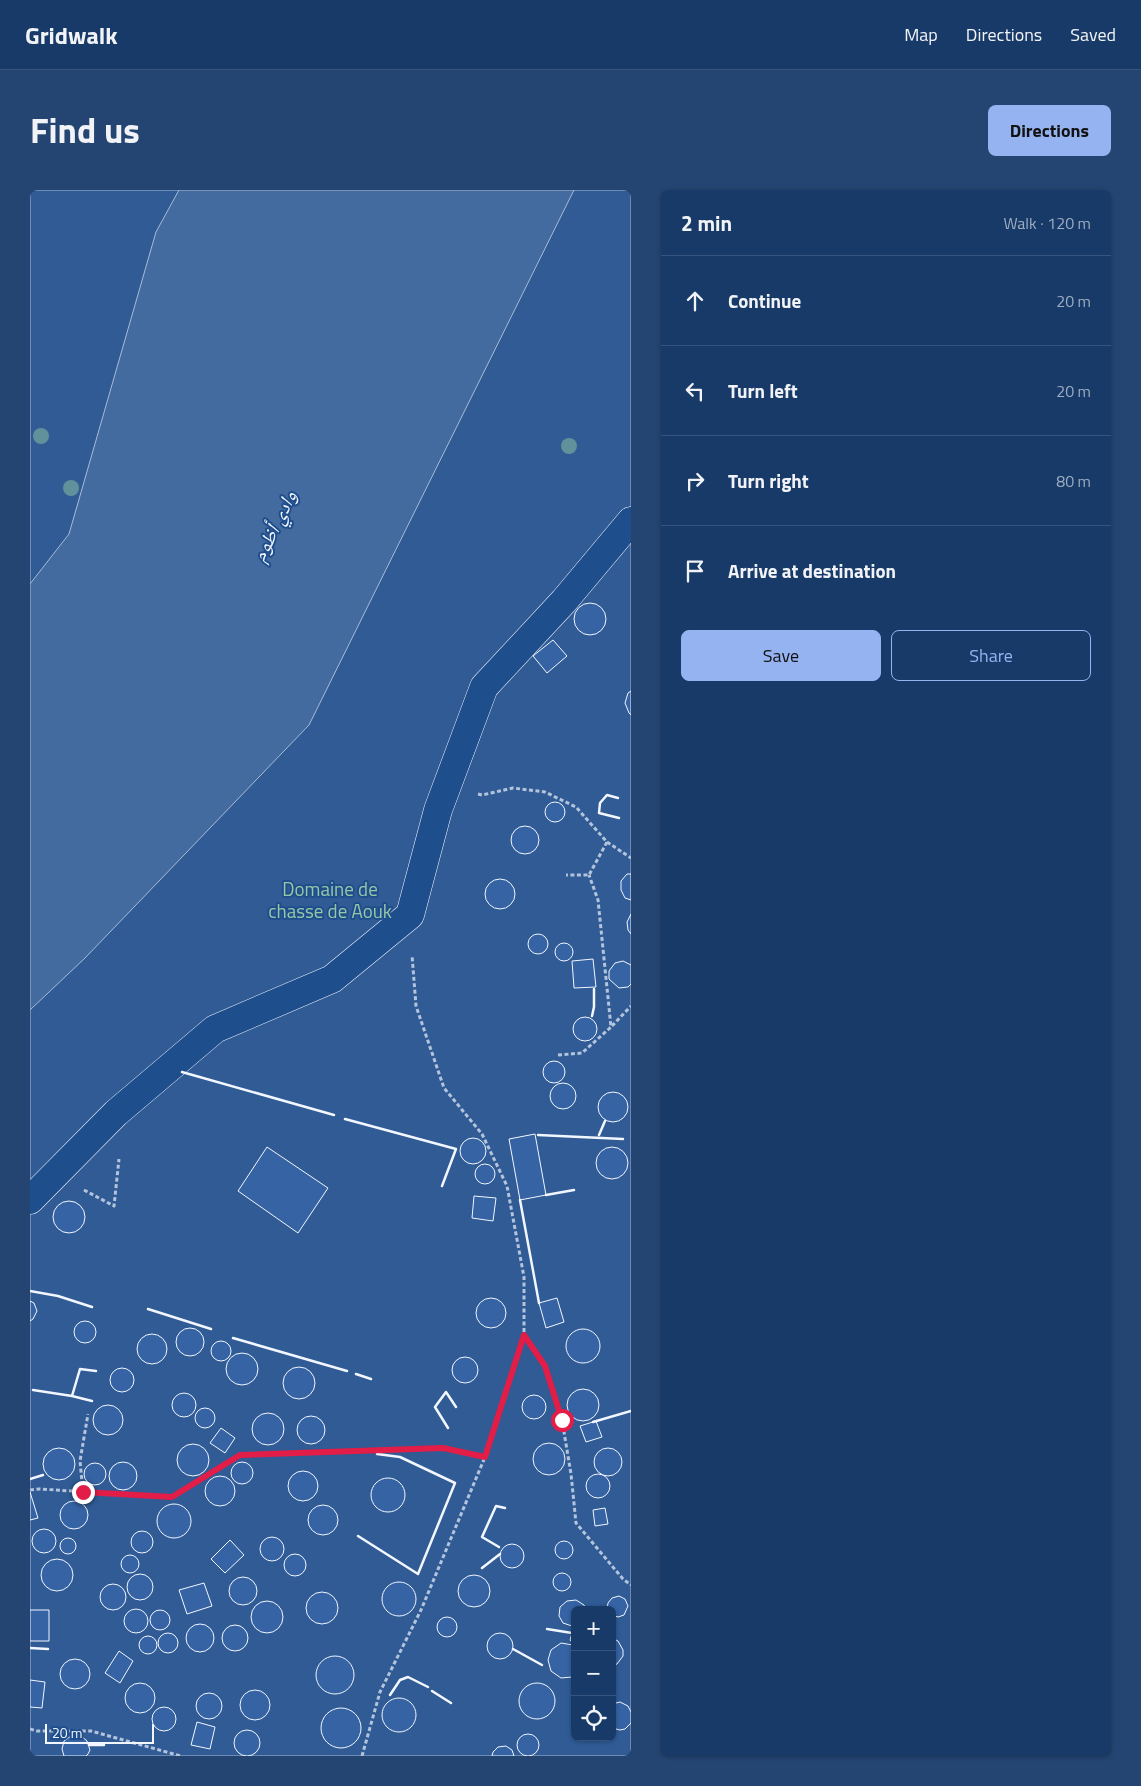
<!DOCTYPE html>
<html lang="en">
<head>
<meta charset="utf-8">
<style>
  :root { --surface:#173a69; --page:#244571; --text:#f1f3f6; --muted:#9eadc0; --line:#36547d; --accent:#95b2f1 }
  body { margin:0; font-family:"Titillium Web","Noto Naskh Arabic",sans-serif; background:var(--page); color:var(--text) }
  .controls { position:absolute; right:15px; bottom:15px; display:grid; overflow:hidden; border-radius:8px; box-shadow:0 1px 4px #0004 }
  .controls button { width:45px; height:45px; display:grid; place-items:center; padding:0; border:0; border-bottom:1px solid var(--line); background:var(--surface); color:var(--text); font:25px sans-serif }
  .scale { position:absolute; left:15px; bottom:12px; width:109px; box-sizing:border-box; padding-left:5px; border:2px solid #f2f6ff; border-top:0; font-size:14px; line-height:18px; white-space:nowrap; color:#f2f6ff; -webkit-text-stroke:4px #1f4e8c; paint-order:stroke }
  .stop { position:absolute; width:15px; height:15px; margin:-11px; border:4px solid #e11d48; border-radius:50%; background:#fff }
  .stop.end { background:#e11d48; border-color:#fff; box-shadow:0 1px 5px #0008 }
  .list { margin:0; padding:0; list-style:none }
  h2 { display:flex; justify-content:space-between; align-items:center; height:65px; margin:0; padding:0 20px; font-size:21px }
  h2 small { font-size:16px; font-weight:400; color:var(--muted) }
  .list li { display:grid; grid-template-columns:32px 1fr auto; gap:15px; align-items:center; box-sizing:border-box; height:90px; padding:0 20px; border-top:1px solid var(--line) }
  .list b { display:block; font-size:19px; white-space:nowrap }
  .list em { font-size:16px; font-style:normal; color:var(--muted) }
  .actions { display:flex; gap:10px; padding:15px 20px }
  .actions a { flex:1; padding:11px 0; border:1px solid var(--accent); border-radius:8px; text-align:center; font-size:18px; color:var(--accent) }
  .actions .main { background:var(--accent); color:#111 }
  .icon { flex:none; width:28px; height:28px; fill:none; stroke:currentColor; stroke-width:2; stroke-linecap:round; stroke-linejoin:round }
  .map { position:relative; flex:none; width:601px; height:1566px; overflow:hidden; border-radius:8px }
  header { display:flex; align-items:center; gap:30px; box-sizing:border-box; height:70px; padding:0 25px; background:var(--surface); border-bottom:1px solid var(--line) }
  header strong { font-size:24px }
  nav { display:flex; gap:28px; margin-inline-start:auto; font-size:18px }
  .intro { display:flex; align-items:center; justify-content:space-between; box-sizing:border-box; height:120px; padding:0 30px }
  h1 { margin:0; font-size:35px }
  .button { padding:12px 22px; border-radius:8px; background:var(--accent); color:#111; font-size:18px; font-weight:700 }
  main { display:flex; gap:30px; padding:0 30px }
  aside { flex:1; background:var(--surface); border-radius:8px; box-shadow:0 1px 4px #0004 }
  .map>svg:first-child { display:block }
  .green { fill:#305b95; stroke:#a8bbd7; fill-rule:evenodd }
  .water { fill:#446ba0; stroke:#a8bbd7 }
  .building { fill:#3563a3; stroke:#f2f6ff }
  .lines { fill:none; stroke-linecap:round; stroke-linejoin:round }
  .street-casing { stroke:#f2f6ff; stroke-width:29 }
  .path { stroke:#b3c4dc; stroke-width:3; stroke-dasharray:4 2.5; stroke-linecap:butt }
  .street { stroke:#1f4e8c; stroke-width:28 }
  .wall { stroke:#f2f6ff; stroke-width:2.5 }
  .tree { fill:#61919a }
  .route { stroke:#e11d48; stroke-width:6 }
  .labels { text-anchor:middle; stroke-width:4; stroke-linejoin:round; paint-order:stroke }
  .park-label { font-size:19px; fill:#97c8a6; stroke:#1f4e8c }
  .water-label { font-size:20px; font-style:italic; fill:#f2f6ff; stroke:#1f4e8c }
</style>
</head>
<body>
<header>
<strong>Gridwalk</strong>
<nav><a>Map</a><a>Directions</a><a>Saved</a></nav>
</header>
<div class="intro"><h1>Find us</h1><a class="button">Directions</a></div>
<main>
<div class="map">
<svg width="601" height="1566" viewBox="0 0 601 1566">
  <rect width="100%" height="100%" fill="#1f4e8c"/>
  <path class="green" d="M0,0H601V1566H0ZM545,1420H582V1547H545Z"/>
  <path class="water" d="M149,0H544L279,535L55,768L0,820V394L39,344L126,42Z"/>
  <path class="building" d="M544 429a16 16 0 1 1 32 0a16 16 0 1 1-32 0Z
    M523,450L537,466L517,483L503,466Z
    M601,501V525L599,523L595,513L598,503Z
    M515 622a10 10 0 1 1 20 0a10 10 0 1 1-20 0Z
    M481 650a14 14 0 1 1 28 0a14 14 0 1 1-28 0Z
    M597,684H601V710L595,708L591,700V691Z
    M455 704a15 15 0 1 1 30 0a15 15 0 1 1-30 0Z
    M601,724V744L598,740L597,732Z
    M498 754a10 10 0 1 1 20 0a10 10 0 1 1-20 0Z
    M525 762a9 9 0 1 1 18 0a9 9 0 1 1-18 0Z
    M563,769L566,797L544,798L542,771Z
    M593,771L601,775V794L598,797L589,798L579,789V781L585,773Z
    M543 839a12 12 0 1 1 24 0a12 12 0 1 1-24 0Z
    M513 882a11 11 0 1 1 22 0a11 11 0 1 1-22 0Z
    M520 906a13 13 0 1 1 26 0a13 13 0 1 1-26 0Z
    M568 917a15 15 0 1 1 30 0a15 15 0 1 1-30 0Z
    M505,944L516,1005L490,1010L479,949Z
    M430 961a13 13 0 1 1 26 0a13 13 0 1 1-26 0Z
    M566 973a16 16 0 1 1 32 0a16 16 0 1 1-32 0Z
    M237,957L298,998L268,1043L208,1001Z
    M445 984a10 10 0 1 1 20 0a10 10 0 1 1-20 0Z
    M444,1006L466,1008L463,1031L442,1028Z
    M23 1027a16 16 0 1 1 32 0a16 16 0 1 1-32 0Z
    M446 1123a15 15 0 1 1 30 0a15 15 0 1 1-30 0Z
    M527,1108L534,1132L516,1138L509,1113Z
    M0,1111L4,1113L7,1121L3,1129L0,1131Z
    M44 1142a11 11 0 1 1 22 0a11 11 0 1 1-22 0Z
    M146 1152a14 14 0 1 1 28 0a14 14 0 1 1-28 0Z
    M536 1156a17 17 0 1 1 34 0a17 17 0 1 1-34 0Z
    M107 1159a15 15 0 1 1 30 0a15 15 0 1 1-30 0Z
    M181 1161a10 10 0 1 1 20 0a10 10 0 1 1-20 0Z
    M196 1179a16 16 0 1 1 32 0a16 16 0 1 1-32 0Z
    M422 1180a13 13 0 1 1 26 0a13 13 0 1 1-26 0Z
    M253 1193a16 16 0 1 1 32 0a16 16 0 1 1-32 0Z
    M80 1190a12 12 0 1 1 24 0a12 12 0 1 1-24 0Z
    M537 1215a16 16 0 1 1 32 0a16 16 0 1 1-32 0Z
    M142 1215a12 12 0 1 1 24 0a12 12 0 1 1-24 0Z
    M492 1217a12 12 0 1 1 24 0a12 12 0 1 1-24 0Z
    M63 1230a15 15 0 1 1 30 0a15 15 0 1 1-30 0Z
    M165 1228a10 10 0 1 1 20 0a10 10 0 1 1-20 0Z
    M222 1239a16 16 0 1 1 32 0a16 16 0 1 1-32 0Z
    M267 1240a14 14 0 1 1 28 0a14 14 0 1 1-28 0Z
    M566,1231L572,1247L556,1252L550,1236Z
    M191,1238L205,1248L195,1263L180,1253Z
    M503 1269a16 16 0 1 1 32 0a16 16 0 1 1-32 0Z
    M147 1270a16 16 0 1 1 32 0a16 16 0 1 1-32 0Z
    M13 1274a16 16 0 1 1 32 0a16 16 0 1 1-32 0Z
    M564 1272a14 14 0 1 1 28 0a14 14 0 1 1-28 0Z
    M79 1286a14 14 0 1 1 28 0a14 14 0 1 1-28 0Z
    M201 1283a11 11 0 1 1 22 0a11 11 0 1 1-22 0Z
    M54 1284a11 11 0 1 1 22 0a11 11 0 1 1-22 0Z
    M258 1296a15 15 0 1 1 30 0a15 15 0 1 1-30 0Z
    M556 1296a12 12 0 1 1 24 0a12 12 0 1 1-24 0Z
    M175 1301a15 15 0 1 1 30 0a15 15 0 1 1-30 0Z
    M341 1305a17 17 0 1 1 34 0a17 17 0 1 1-34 0Z
    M0,1302L8,1328L0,1330Z
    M30 1325a14 14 0 1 1 28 0a14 14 0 1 1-28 0Z
    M127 1331a17 17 0 1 1 34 0a17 17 0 1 1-34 0Z
    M278 1330a15 15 0 1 1 30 0a15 15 0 1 1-30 0Z
    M575,1318L578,1334L565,1336L563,1320Z
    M2 1351a12 12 0 1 1 24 0a12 12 0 1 1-24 0Z
    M101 1352a11 11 0 1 1 22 0a11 11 0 1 1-22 0Z
    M230 1359a12 12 0 1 1 24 0a12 12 0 1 1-24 0Z
    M30 1356a8 8 0 1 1 16 0a8 8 0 1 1-16 0Z
    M200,1350L214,1365L195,1383L181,1369Z
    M525 1360a9 9 0 1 1 18 0a9 9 0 1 1-18 0Z
    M470 1366a12 12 0 1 1 24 0a12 12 0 1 1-24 0Z
    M254 1375a11 11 0 1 1 22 0a11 11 0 1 1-22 0Z
    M91 1374a9 9 0 1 1 18 0a9 9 0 1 1-18 0Z
    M11 1385a16 16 0 1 1 32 0a16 16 0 1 1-32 0Z
    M523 1392a9 9 0 1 1 18 0a9 9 0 1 1-18 0Z
    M97 1397a13 13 0 1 1 26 0a13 13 0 1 1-26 0Z
    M428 1401a16 16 0 1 1 32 0a16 16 0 1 1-32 0Z
    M199 1401a14 14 0 1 1 28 0a14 14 0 1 1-28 0Z
    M352 1409a17 17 0 1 1 34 0a17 17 0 1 1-34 0Z
    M174,1393L182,1416L157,1424L149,1400Z
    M70 1407a13 13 0 1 1 26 0a13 13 0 1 1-26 0Z
    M276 1418a16 16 0 1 1 32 0a16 16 0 1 1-32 0Z
    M589,1406L595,1409L598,1416L594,1425L588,1427L582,1425V1420L577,1419L578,1413L582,1408Z
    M546,1410L554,1415L556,1420H545V1437L533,1433L529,1426L530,1417L537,1411Z
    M221 1427a16 16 0 1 1 32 0a16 16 0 1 1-32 0Z
    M94 1431a12 12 0 1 1 24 0a12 12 0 1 1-24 0Z
    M0,1420H19V1451H0Z
    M120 1430a10 10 0 1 1 20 0a10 10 0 1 1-20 0Z
    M407 1437a10 10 0 1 1 20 0a10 10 0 1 1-20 0Z
    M156 1448a14 14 0 1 1 28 0a14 14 0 1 1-28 0Z
    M192 1448a13 13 0 1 1 26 0a13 13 0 1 1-26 0Z
    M545,1439V1456L540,1450L542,1443Z
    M128 1453a10 10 0 1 1 20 0a10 10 0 1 1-20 0Z
    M457 1456a13 13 0 1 1 26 0a13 13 0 1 1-26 0Z
    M109 1455a9 9 0 1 1 18 0a9 9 0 1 1-18 0Z
    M582,1448L588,1451L593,1460V1466L587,1474L582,1476Z
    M531,1453L543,1455L545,1456V1485L542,1487L531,1488L521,1481L518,1470L521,1460Z
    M89,1461L103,1471L90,1493L75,1483Z
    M286 1485a19 19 0 1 1 38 0a19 19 0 1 1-38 0Z
    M30 1484a15 15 0 1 1 30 0a15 15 0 1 1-30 0Z
    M0,1490L15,1492L12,1518L0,1517Z
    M95 1508a15 15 0 1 1 30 0a15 15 0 1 1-30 0Z
    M489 1511a18 18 0 1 1 36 0a18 18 0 1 1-36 0Z
    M210 1515a15 15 0 1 1 30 0a15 15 0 1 1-30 0Z
    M166 1516a13 13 0 1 1 26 0a13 13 0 1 1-26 0Z
    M352 1525a17 17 0 1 1 34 0a17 17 0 1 1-34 0Z
    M590,1512L598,1516L601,1522V1533L595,1539L590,1540L582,1538V1514Z
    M122 1529a12 12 0 1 1 24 0a12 12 0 1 1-24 0Z
    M291 1538a20 20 0 1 1 40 0a20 20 0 1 1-40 0Z
    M167,1532L185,1537L180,1559L161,1555Z
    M204 1553a13 13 0 1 1 26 0a13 13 0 1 1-26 0Z
    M487 1555a11 11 0 1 1 22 0a11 11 0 1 1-22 0Z
    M50,1545L57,1551L60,1560L58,1564L56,1566H34L32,1559L34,1551L41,1546Z
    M476,1556L482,1560L484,1566H462L463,1562L468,1557Z"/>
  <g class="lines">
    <g class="street-casing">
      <path id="street" d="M0,1010L86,923L185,839L302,789L380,725L408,620L454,497L534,411L601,331"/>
    </g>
    <path class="path" d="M448,604L452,605L483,598L515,602L546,617L577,652L559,685H536
      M577,652L601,668
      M582,836L601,816
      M528,865L552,863L581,837L568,710L559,685
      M54,1000L84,1016L89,969
      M494,1146L515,1176L532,1230L541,1284L546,1333L593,1389L601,1395
      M0,1300L9,1299L142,1307L210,1265L413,1259L455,1267
      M53,1302L50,1271L58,1224
      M0,1539L7,1541H61L151,1566
      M332,1566L350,1502L391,1420L455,1267L494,1145V1087L477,996L452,944L414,898L386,816L382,765"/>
    <use href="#street" class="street"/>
    <path class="wall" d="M588,608L577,605L570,613L569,623L589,628
      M562,826L564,817V799
      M152,882L304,925
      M315,929L426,959L412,996
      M508,945L593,949
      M569,945L575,931
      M516,1005L544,1000
      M490,1010L509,1113
      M0,1101L28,1106L62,1117
      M118,1119L181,1139
      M203,1148L317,1181
      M326,1184L341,1189
      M3,1200L42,1206
      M62,1211L42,1206L50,1179L66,1181
      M563,1232L601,1221
      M418,1238L405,1217L416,1202L426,1217
      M0,1289L13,1285
      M328,1346L388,1384L425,1293L370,1267L347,1264
      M469,1357L452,1347L466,1316L475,1318
      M452,1378L470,1364
      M517,1439L542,1443
      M0,1458L18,1459
      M483,1459L512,1475
      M402,1501L421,1513
      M360,1505L370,1490L378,1487L398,1497
      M59,1555H74"/>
  </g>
  <g class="tree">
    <circle cx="11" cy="246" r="8"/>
    <circle cx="539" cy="256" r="8"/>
    <circle cx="41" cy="298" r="8"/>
  </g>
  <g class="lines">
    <path class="route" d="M53,1302L142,1307L210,1265L413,1258L455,1267L494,1145L515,1176L532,1230"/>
  </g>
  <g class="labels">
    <g class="park-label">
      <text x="300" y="706">Domaine de<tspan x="300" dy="22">chasse de Aouk</tspan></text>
    </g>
    <g class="water-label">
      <text transform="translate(244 336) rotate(-64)" y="7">وادي أظوم</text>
    </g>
  </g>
</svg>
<div class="controls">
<button>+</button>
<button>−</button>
<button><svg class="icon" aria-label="locate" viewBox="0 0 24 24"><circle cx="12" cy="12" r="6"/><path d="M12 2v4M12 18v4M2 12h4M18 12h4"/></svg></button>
</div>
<div class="scale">20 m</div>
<div class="stop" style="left:532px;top:1230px"></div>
<div class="stop end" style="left:53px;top:1302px"></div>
</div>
<aside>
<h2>2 min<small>Walk · 120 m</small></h2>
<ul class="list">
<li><svg class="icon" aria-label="ahead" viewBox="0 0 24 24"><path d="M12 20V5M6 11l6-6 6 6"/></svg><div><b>Continue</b></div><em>20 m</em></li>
<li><svg class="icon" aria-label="left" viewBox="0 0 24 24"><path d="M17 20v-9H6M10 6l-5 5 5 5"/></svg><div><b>Turn left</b></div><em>20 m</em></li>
<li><svg class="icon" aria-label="right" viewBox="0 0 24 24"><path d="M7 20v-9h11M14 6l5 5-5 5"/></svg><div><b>Turn right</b></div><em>80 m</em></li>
<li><svg class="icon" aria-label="arrive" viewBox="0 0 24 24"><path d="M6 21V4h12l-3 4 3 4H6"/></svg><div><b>Arrive at destination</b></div></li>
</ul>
<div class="actions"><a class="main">Save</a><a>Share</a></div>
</aside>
</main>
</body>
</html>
